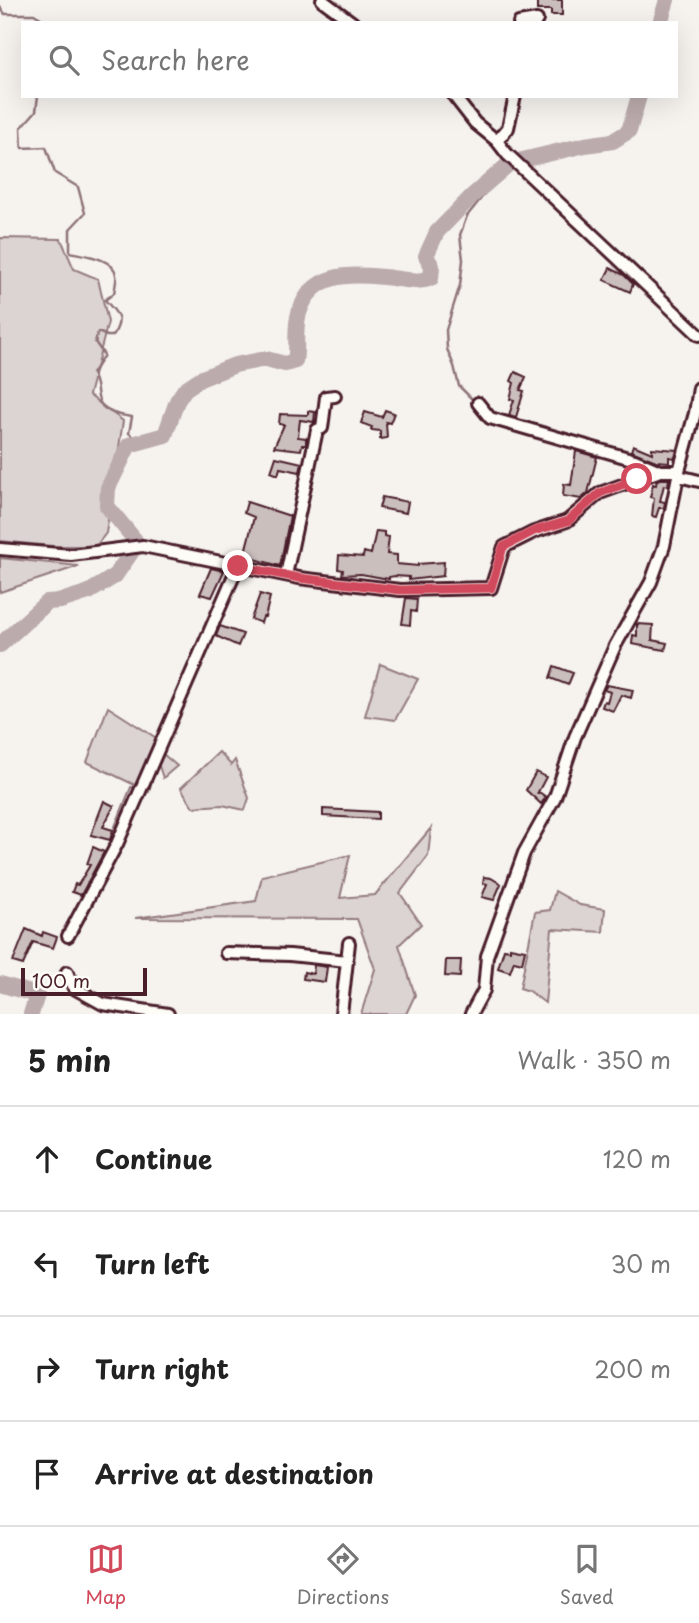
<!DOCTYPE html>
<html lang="en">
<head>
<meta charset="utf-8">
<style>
  :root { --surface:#fff; --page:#f2f2f2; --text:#222; --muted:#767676; --line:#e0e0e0; --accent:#d1495b }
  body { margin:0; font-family:"Playpen Sans",sans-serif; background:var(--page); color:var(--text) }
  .scale { position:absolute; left:21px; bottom:18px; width:126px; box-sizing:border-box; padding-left:7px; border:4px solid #4a1f2b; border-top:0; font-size:19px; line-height:24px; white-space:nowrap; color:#4a1f2b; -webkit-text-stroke:5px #fdfcf7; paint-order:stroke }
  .stop { position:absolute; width:21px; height:21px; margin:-16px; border:5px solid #d1495b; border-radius:50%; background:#fff }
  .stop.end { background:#d1495b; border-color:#fff; box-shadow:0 2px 7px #0008 }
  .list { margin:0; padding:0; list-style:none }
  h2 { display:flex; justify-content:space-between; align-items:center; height:91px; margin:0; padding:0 28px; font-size:30px }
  h2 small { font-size:23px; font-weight:400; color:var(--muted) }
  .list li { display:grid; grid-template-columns:46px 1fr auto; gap:21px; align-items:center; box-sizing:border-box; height:105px; padding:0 28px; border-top:2px solid var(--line) }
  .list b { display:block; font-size:26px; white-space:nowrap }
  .list em { font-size:23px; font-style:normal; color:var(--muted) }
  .icon { flex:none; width:38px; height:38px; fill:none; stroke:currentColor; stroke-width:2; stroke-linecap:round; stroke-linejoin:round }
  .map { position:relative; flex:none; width:699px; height:1014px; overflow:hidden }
  .search { position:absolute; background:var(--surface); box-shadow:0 7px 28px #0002; left:21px; right:21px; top:21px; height:77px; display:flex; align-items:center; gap:18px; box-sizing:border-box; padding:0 24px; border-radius:0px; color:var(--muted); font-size:26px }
  .sheet { height:511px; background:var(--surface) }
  nav { display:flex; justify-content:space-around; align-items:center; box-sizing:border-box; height:98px; border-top:2px solid var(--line); background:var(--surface); font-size:19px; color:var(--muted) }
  nav a { display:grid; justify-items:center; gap:4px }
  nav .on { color:var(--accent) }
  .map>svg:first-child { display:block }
  .green { fill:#dcd4d2; stroke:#937a7e; stroke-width:2 }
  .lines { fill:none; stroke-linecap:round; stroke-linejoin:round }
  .stream { stroke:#8e7378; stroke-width:2.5 }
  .river { stroke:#bbabac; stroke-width:16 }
  .building { fill:#cbbfbe; stroke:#4a1f2b; stroke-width:2 }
  .minor-casing { stroke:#4a1f2b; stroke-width:16 }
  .minor { stroke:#fdfcf7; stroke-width:10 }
  .route { stroke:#d1495b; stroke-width:9 }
</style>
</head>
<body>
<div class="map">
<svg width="699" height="1014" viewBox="0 0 699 1014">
  <rect width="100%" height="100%" fill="#f6f3ef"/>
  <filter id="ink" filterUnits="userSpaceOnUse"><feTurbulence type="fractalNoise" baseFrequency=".0143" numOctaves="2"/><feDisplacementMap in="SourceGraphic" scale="14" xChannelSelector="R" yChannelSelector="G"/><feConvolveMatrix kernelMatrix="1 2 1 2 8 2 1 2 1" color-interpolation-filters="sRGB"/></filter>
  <g filter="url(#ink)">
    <path class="green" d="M0,238L61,239L74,269L98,279L108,322L89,395L123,421L106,533L96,546H52L0,541Z
      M0,558L79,566L0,592Z
      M380,664L418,679L395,720L365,716Z
      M108,707L161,741L158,758L163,754L177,766L163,778L157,760L149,792L146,791L123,836L114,829L131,787L141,788L87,762Z
      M219,752L231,765L235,760L249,798L245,810L222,805L193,807L181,788Z
      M431,828L428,856L400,893L421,924L399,945L415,995L406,1014H361L375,969L357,919L135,918L256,901L262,876L350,855L340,898L375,895Z
      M555,891L580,905L605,909L603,932L552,929L545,1003L529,991L520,988L535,912L550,910Z"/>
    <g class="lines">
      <path class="stream" d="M0,7L5,14H34L49,23
        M38,96L36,111L21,128L22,148L46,147L55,173L78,187L85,213L70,229V252C82,255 115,258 116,275C117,280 115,287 114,293L105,300C118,315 124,317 113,336H107L98,332L95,342L104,355L92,374C97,383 96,387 98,397C101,413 119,415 132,417L129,433L138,441
        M475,402L459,386L454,366L447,349L446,330L460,285L463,260L460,235L467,216L483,196L488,183"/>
      <path class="river" d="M660,23L667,0
        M0,645L47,602L61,601L89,592L115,576L135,547V540L107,506L108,488L129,445L165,435L177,401L185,389L200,379L235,365L266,359L285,364L295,361C298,345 294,329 299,313C312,272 347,274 383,277C399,278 416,284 431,278L432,266L426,256L437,232L472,196L510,163L585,145L613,141L629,131L639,96
        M0,984L37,995L31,1014"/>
    </g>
    <path class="building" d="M537,0H562V15H551V10H537Z
      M610,268L624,275L633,284L630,292L604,280Z
      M515,372L526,377L520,390L524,391L516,417L509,415L514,400L510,399L514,383L511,381Z
      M385,410L394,413L390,423L386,422L387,438L380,439V431L371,430L372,427L361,423L365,412L382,417Z
      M308,411L315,412L314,422L300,420L298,437L306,438V445H302L301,450L274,447L284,425L279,424L280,414L308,415Z
      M633,445L652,453V448L677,450L675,458L669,457V462L656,461L631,451Z
      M576,451L597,457L588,493L581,499L563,496L564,484L571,485Z
      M276,457L302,463L300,472L280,468L278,475L271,472Z
      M661,479H669L668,486L664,485L660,501L665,502L664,508H659L656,517L652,516L654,498L650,497L653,484L656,485L657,480Z
      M382,497L408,502L406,513L379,508Z
      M247,502L290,516L280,566L244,556L254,517L244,513Z
      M376,531L384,532V536L389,537L387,554L397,555V564L418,566V564L444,562L443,576L409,580V577L395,576L389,577V579L361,574L342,575L343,570L338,569L339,555L363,557L364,552L371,554Z
      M211,568L224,571L212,597L200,594Z
      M260,594L270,597L265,617H263L261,623L251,619Z
      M406,598L417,599L416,612L411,611L410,625L402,624Z
      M637,624L653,625L652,640L667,643L665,650L632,644L633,635L637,636Z
      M220,626L243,634L238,646L216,636Z
      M554,666L573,673L568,685L550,678Z
      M607,685L633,690L631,698L621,695L613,711L602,707L604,701L607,702L610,692L604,690Z
      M536,772L546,777L537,794L539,792L546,797L541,804L526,790Z
      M104,801L114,806L103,827L113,830L110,840L91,835Z
      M323,809L378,812V819L323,816Z
      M93,847L104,852L81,895L72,892L75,884L78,885L90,865L87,864Z
      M484,877L491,878L501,884L494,900L482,897L487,884L483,883Z
      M26,929L42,936L43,932L57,937L53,948L33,942L23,965L13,962Z
      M510,947L525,950L522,963L514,961L510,972L498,968L504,949L510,950Z
      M446,960H461L460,977L445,976Z
      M314,965L327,967L325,982L303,979L304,972L313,974Z"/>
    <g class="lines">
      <g class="minor-casing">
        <path id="minor" d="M322,0L353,23
          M519,23L537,20L535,23
          M454,96L475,123L497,141L507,154L699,335
          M497,141L508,128L515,96
          M478,403L490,418L635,460L660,471
          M679,476L699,481
          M0,549L71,555L143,546L299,578L400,590L491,588L504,547L534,532L567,521L600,493L660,471H679
          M286,575L317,430L322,428L326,397L335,396
          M68,936L117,844L238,566
          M226,953L290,955L347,961
          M67,972L74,988L103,1004L168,1014
          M341,1014L349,943
          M471,1014L484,990L487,956L524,853L555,797L575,737L615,646L651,582L664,546L679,471L695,413L699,388"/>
      </g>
      <use href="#minor" class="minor"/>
    </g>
  </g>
  <g class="lines" filter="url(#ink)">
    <path class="route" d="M238,566L299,578L400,590L491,588L503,547L534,531L568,521L600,493L637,479"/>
  </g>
</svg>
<div class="scale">100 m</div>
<div class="stop" style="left:637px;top:479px"></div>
<div class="stop end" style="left:238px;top:566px"></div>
<div class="search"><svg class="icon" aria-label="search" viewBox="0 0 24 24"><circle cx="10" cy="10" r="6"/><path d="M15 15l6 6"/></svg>Search here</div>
</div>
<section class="sheet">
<h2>5 min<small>Walk · 350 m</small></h2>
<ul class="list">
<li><svg class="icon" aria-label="ahead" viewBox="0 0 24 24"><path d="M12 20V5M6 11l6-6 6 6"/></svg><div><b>Continue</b></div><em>120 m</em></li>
<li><svg class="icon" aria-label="left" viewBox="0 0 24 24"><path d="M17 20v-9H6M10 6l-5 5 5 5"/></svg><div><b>Turn left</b></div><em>30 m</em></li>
<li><svg class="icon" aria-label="right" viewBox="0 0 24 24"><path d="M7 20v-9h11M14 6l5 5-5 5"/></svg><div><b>Turn right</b></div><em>200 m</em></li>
<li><svg class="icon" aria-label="arrive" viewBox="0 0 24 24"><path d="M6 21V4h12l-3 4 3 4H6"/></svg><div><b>Arrive at destination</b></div></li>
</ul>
</section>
<nav>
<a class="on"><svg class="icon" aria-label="map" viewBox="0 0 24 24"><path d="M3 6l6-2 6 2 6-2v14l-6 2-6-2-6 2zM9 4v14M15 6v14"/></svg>Map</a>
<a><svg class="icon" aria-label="directions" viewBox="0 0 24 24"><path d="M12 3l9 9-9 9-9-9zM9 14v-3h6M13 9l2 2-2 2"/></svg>Directions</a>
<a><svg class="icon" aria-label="saved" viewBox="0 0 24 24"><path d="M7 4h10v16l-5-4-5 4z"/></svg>Saved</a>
</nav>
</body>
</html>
